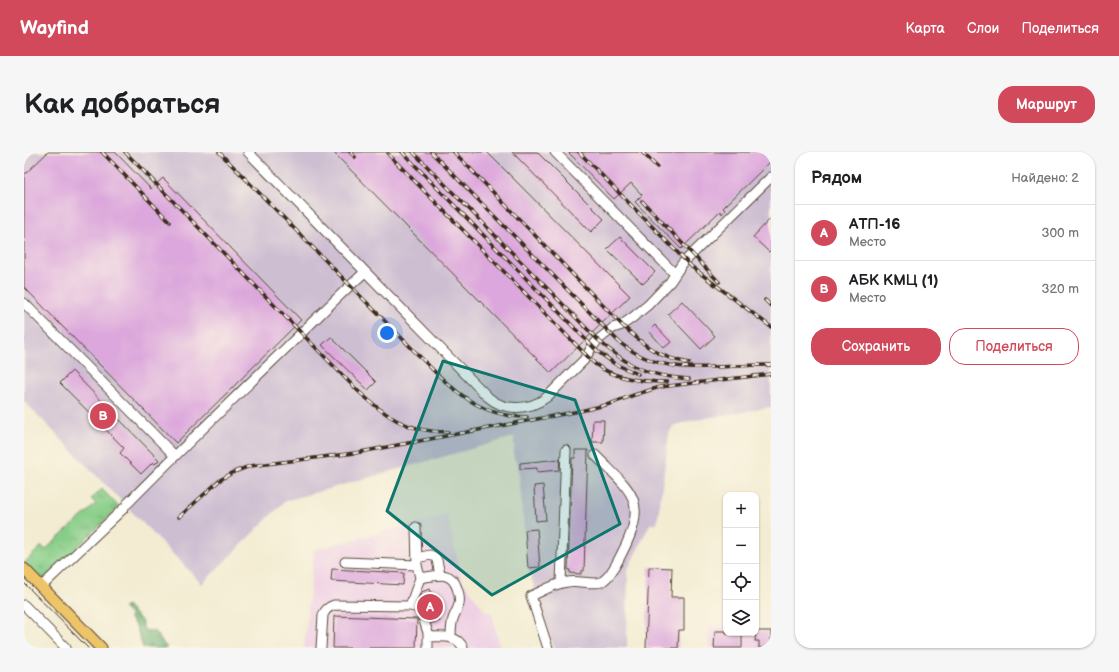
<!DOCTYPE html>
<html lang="ru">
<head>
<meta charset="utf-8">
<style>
  :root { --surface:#fff; --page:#f6f6f6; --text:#202124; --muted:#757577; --line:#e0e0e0; --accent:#d1495b }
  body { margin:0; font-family:"Balsamiq Sans",sans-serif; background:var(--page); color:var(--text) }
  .controls { position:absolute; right:12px; bottom:12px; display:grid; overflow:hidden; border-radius:8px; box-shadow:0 1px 3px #0004 }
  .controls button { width:36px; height:36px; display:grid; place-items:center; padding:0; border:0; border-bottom:1px solid var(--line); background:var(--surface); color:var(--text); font:20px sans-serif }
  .you { position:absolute; left:363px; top:181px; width:14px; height:14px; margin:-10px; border:3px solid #fff; border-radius:50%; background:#1a73e8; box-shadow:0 0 0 6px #1a73e833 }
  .badge { display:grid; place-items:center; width:26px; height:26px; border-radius:50%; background:var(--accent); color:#fff; font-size:13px; font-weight:700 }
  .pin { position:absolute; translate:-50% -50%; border:2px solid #fff; box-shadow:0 1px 4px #0006 }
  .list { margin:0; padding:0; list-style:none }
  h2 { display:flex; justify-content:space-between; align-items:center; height:52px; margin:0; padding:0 16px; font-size:17px }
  h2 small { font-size:13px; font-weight:400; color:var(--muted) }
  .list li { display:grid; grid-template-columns:26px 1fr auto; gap:12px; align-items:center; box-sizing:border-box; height:56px; padding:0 16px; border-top:1px solid var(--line) }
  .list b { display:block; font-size:15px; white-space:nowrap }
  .list p { margin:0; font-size:13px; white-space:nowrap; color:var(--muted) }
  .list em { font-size:13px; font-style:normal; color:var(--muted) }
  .actions { display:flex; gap:8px; padding:12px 16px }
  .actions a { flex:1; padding:9px 0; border:1px solid var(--accent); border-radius:16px; text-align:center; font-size:14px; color:var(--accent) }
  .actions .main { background:var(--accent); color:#fff }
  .icon { flex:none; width:22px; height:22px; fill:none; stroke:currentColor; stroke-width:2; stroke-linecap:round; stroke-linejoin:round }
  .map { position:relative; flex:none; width:747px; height:496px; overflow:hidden; border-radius:16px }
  header { display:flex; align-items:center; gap:24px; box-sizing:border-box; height:56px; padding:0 20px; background:var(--accent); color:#fff }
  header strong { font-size:19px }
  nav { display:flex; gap:22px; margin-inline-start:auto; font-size:14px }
  .intro { display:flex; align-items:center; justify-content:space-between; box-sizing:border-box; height:96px; padding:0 24px }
  h1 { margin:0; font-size:28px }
  .button { padding:10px 18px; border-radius:16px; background:var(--accent); color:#fff; font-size:14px; font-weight:700 }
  main { display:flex; gap:24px; padding:0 24px }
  aside { flex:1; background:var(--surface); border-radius:16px; box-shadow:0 1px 3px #0004 }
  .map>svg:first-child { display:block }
  .built { fill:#efd0e5 }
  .industrial { fill:#cdbed2 }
  .grass { fill:url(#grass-tufts); stroke:#617c53 }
  .forest { fill:url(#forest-firs); stroke:#546d49 }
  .building { fill:#dca7dc }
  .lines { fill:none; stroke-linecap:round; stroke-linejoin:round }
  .minor-casing { stroke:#574739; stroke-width:11 }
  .major-casing { stroke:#574739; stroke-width:13 }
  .minor { stroke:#fff; stroke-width:9 }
  .major { stroke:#eec469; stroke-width:11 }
  .tram { stroke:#3b2a1e; stroke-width:1 }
  .rail-casing { stroke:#3b2a1e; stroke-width:3.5 }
  .rail { stroke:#fcf5e5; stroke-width:2; stroke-dasharray:6; stroke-linecap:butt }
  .marked { fill:#0f766e; fill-opacity:0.2; stroke:#0f766e; stroke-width:3; stroke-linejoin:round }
</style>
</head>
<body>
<header>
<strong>Wayfind</strong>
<nav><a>Карта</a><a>Слои</a><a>Поделиться</a></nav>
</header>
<div class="intro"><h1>Как добраться</h1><a class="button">Маршрут</a></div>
<main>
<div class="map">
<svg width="747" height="496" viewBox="0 0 747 496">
  <defs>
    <pattern id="grass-tufts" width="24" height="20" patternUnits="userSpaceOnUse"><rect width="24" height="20" fill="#87cd88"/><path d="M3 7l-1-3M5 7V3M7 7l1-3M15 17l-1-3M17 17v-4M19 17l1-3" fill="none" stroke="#75b075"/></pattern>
    <pattern id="forest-firs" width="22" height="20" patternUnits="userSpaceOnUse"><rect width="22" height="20" fill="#6db074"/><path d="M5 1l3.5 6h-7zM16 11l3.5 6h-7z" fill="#5b8f5f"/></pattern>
  </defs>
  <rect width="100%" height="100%" fill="#fcf5e5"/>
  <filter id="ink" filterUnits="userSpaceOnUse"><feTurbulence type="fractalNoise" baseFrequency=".025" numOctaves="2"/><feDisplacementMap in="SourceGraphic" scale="8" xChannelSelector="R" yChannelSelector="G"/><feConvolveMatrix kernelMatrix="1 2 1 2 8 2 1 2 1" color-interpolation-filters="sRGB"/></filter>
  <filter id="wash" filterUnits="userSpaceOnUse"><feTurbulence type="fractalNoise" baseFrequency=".012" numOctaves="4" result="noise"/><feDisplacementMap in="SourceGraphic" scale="16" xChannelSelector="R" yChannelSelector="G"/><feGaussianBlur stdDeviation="0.9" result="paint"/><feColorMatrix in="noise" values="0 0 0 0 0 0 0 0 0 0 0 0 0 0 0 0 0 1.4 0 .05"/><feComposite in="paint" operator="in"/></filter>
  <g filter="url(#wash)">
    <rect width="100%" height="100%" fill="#f3ecd2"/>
    <path class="built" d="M423,363L438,428L461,459L468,461L476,496H280L290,398Z
      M685,473L702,474V481H732V479H747V496H684Z"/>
    <path class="industrial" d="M0,0H747V255L665,269L649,274L645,282L633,372H626L604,417L603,496H530L504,416L494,312L490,307V285L261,349L178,432L0,249Z"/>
    <path class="grass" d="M78,337L95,355L21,426H15L0,411L18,394L21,398L72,352L67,347Z"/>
    <path class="forest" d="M103,454L117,468L120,478L127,479H130L143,496H119L112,474L106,467V463L99,456Z"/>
    <g id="blocks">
      <path class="building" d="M24,0H91L127,37L139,26L277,168L152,291L0,135V23Z
        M309,0H463L606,144L527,221Z
        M488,0H513L580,67L567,80Z
        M544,0H747V9L699,56L701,58L698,62L696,59L657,97L611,50L618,43L607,31L590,47Z
        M747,66V98L745,100L729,85Z
        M596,85L631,120L619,132L583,97Z
        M658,149L691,184L677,197L644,162Z
        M631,173L647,190L640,196L625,179Z
        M307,185L352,230L344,238L298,193Z
        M48,219L135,308L131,312L129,310L117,322L96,301L100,296L36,231Z
        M569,268H580L579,290H568Z
        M551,298H564L560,419H557V422L546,421V418H544L548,306H551Z
        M536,307L535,318L513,320V316L496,317V311Z
        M519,333L522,368L512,369L510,334Z
        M513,377L516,415L504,416L501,378Z
        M625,415L648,416L647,445H660V478H655L654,496H622Z
        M308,417L380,421L379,433L307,429Z
        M406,437L416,469L407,471L403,457L399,452L396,443L397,440Z
        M310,464L393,467L392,496H309Z
        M691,479H702V481H718V496H690Z
        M732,479H747V496H735V489H731Z"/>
    </g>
  </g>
  <g filter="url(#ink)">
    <use href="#blocks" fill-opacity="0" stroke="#574739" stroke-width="1"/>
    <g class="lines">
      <g class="minor-casing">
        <path id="minor" d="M224,0L464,245C481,260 506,258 523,245L560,208L568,195L574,188L589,176L598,173L608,166L624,153L646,130L658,112L747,25
          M531,0L651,122
          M0,151L151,304
          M103,352C154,300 207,249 260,198C287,172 313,145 341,120
          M392,375L393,413
          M393,406L406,403L411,405L413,408L416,423
          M321,410L393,413L396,426L386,454
          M396,426C410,424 427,417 433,436C435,441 436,447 435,452C434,456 432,460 430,464C427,471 427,478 427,485
          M537,431L542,298
          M17,435L100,356
          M0,453L42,496
          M404,485C417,485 434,482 439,496
          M297,496L299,463C301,458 304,455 310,453L386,454L395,456L397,459L404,481V496
          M524,496L507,444C519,439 531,431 544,430C553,428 570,433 577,430C586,426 594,409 598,401C625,348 608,340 571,303"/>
      </g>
      <g class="major-casing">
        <path id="major" d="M0,417L77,496"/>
      </g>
      <use href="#minor" class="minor"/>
      <use href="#major" class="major"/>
      <path class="tram" d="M0,431L64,496"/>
      <g class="rail-casing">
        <path id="rail" d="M78,0L146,70
          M101,0L334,239C363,265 383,280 424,280
          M195,0L412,221C439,247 464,265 503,265
          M326,0L331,5
          M378,0L573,199L591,212L614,222
          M389,0L574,188C605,215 623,224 665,227
          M407,0L595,190C642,228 693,212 747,213
          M430,0L598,173C620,193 633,205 665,211
          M555,0L656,103L668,115L747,175
          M618,0L633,15
          M364,2L571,212C591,227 618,230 643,230
          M618,49L695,130
          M741,148L747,154
          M155,365L196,328L210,320L226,314L331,301L556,259L586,252L610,243L636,235L747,222"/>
      </g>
      <use href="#rail" class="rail"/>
    </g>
  </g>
  <path class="marked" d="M419,209L551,248L596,372L468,443L363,359Z"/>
</svg>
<div class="controls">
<button>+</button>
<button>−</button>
<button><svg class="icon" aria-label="locate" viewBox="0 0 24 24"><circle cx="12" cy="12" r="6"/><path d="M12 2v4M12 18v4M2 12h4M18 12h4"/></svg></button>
<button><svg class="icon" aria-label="layers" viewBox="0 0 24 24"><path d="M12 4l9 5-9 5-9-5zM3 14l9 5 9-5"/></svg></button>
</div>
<div class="you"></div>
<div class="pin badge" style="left:406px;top:455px">A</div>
<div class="pin badge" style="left:79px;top:264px">B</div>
</div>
<aside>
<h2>Рядом<small>Найдено: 2</small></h2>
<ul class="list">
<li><span class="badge">A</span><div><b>АТП-16</b><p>Место</p></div><em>300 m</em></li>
<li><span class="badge">B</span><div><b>АБК КМЦ (1)</b><p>Место</p></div><em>320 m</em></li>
</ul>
<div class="actions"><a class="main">Сохранить</a><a>Поделиться</a></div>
</aside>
</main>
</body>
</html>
